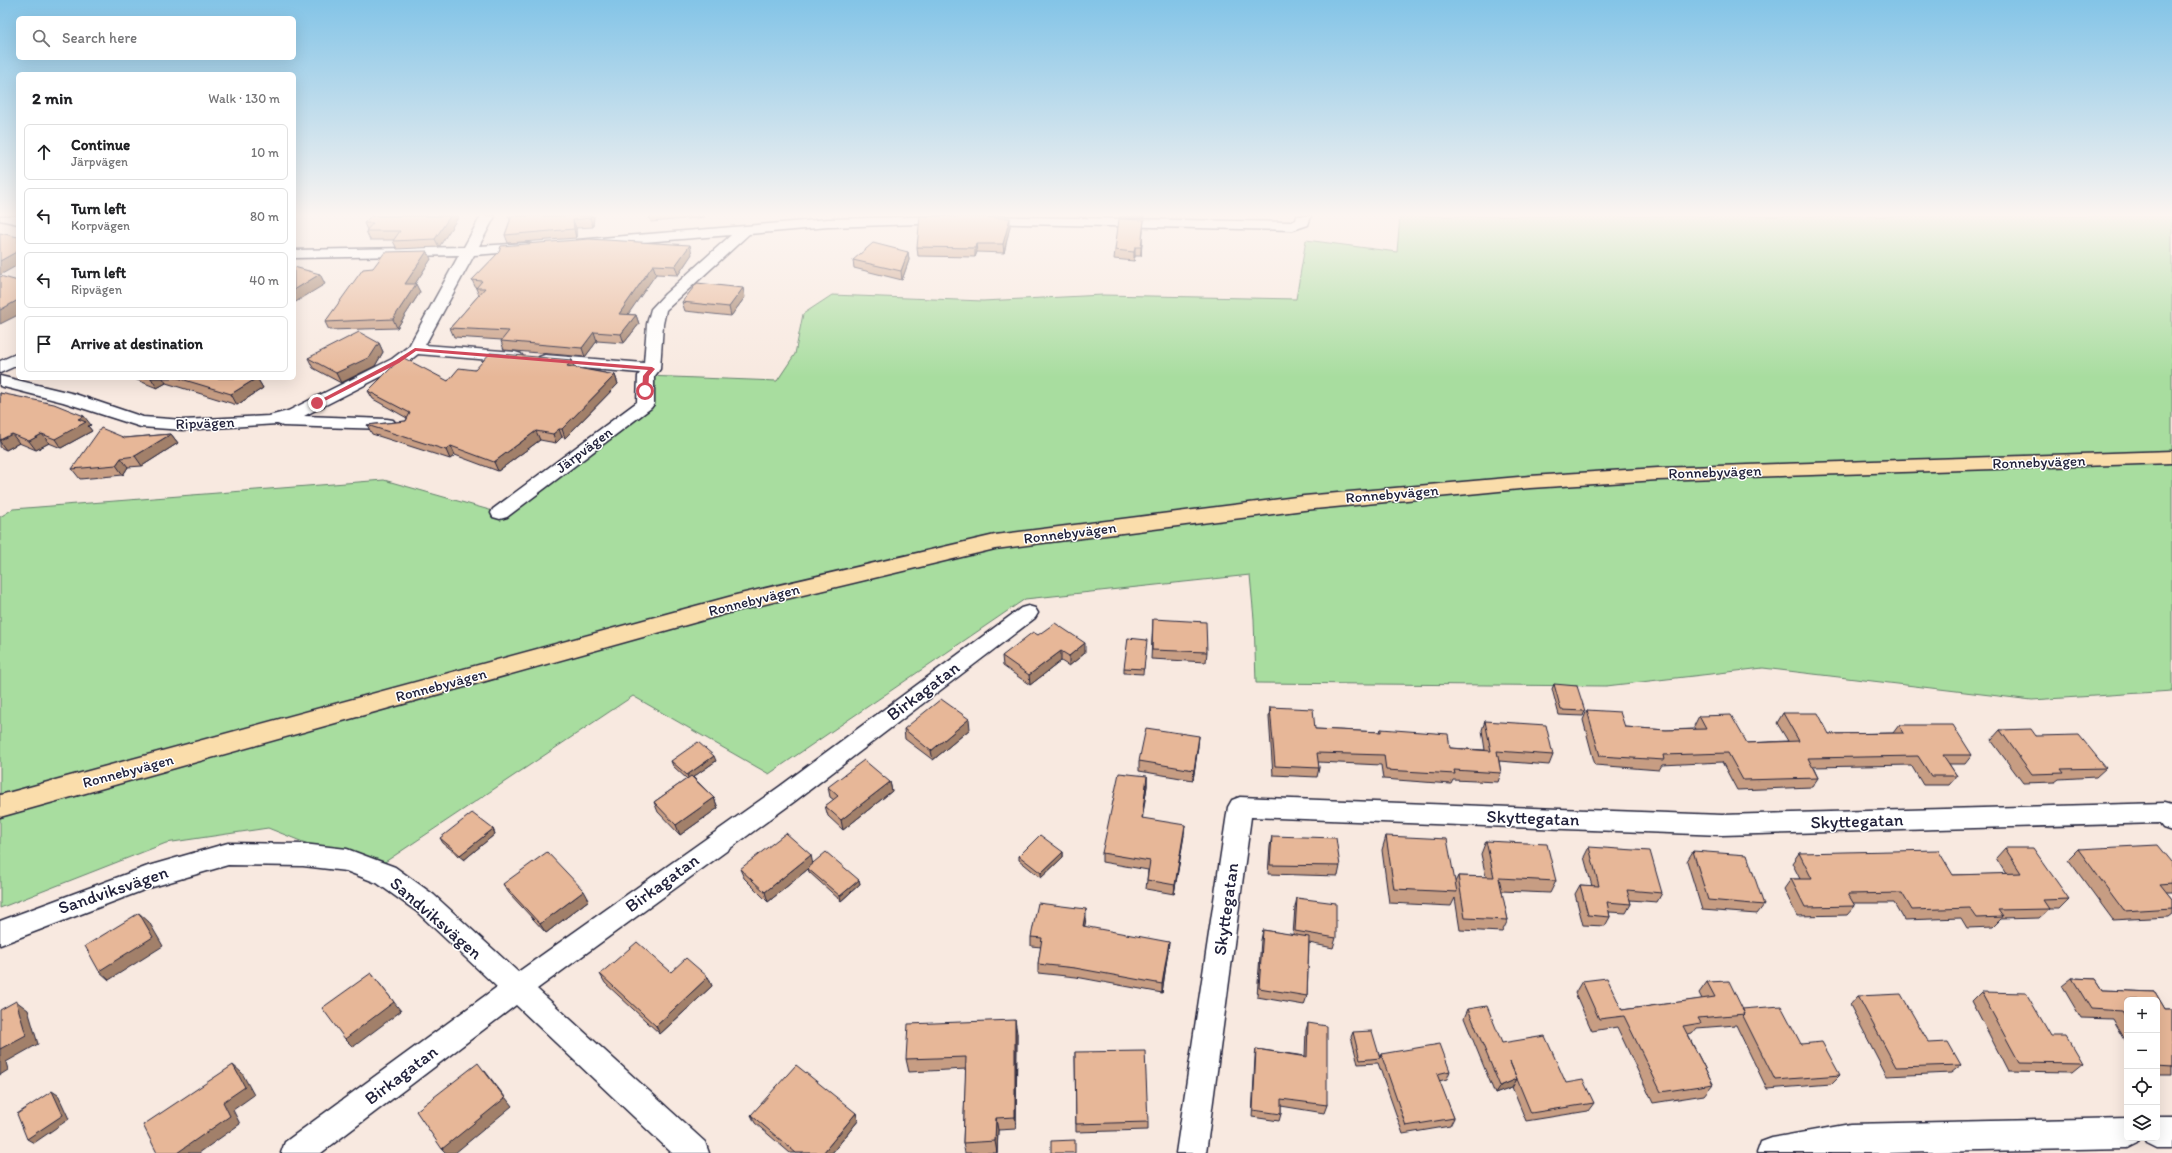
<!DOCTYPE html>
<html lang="en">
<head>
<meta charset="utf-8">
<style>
  :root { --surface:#fff; --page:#f6f6f6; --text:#202124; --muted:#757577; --line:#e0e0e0 }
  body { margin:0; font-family:Itim,sans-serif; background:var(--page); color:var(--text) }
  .controls { position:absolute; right:12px; bottom:12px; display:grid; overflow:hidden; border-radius:6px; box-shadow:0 4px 16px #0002 }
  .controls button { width:36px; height:36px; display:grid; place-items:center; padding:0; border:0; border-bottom:1px solid var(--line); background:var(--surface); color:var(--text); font:20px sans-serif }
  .stop { position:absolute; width:12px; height:12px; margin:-9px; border:3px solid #d1495b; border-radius:50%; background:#fff }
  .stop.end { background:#d1495b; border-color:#fff; box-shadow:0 1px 4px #0008 }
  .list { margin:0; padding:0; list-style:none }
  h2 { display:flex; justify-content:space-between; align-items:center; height:52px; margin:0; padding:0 16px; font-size:17px }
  h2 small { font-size:13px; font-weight:400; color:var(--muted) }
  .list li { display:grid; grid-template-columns:26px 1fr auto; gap:12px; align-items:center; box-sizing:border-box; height:56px; margin:0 8px 8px; padding:0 8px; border:1px solid var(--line); border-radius:6px }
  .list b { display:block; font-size:15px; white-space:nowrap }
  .list p { margin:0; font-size:13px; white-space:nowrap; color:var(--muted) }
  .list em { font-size:13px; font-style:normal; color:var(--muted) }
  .icon { flex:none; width:22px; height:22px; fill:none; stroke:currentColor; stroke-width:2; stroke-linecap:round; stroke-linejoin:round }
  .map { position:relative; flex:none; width:2172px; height:1153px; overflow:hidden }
  .search { position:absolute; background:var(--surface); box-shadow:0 4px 16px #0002; left:16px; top:16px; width:280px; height:44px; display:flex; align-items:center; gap:10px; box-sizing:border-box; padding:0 14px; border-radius:6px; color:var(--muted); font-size:15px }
  .panel { position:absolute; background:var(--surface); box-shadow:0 4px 16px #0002; left:16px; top:72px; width:280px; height:308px; border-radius:6px }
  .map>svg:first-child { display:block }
  .green { fill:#a8dd9f; stroke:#65806d }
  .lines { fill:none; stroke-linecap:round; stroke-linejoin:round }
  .minor-casing { stroke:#22223b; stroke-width:3 }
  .tertiary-casing { stroke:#22223b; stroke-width:3 }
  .primary-casing { stroke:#22223b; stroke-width:3 }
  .minor { fill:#fff; fill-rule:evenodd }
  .tertiary { fill:#fff; fill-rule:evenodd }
  .primary { fill:#faddab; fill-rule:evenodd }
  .wall { fill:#c79d83; stroke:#22223b }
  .shaded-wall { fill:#a2806a; stroke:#22223b }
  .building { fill:#e7b798; stroke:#22223b }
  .route { fill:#d1495b }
  .labels { text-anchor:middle; stroke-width:3; stroke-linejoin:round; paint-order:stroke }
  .street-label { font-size:15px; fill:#22223b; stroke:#fff }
  .near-street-label { font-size:18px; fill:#22223b; stroke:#fff }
</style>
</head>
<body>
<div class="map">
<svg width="2172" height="1153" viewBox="0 0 2172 1153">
  <rect width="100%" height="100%" fill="#f8e9e0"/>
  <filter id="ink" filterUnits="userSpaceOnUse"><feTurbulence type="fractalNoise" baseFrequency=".025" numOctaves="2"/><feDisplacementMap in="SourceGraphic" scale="8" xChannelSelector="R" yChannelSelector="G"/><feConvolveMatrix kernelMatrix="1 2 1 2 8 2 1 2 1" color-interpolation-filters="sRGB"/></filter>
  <g filter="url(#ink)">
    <path class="green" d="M1400,216H2172V691L2032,700L1763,668L1606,686L1256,683L1254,619L1250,575L1025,599L769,774L633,696L373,870L268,828L166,843L0,908V517L13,509L384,480L500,513L645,404L646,376L777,381L795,354L803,314L832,295L983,301L1103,295L1296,299L1306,240L1397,252Z"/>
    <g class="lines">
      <g class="minor-casing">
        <path id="minor" d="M0,216H18V224L0,220Z
          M481,216H495L479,246L526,243L531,244L533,247L531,250L526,251L474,255L425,345L515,352L521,354L523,357L521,360L515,362L418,354L404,365L304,416L387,419L393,420L396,424L393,428L387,429L283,426L277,424L183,430L141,427L63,402L0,386V376L75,394L143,417L183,420L269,416L288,411L392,359L409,346L459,255L294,258V250L464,247Z
          M950,216L954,219L947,223L828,227L749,234L666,310L663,324L660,369L654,377V404L651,408L507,517L500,519L493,517L491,513L493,509L637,402L638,376L640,373L545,365L539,363L537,360L539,357L545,355L644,363L647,324L651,309L665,294L731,235L582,247L575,243L577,240L828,219Z
          M978,216L1291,222L1296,220L1297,216H1311L1308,225L1293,230L983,223L976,219Z
          M1028,606L1035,608L1038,613L1035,618L795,801L537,989L705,1142L709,1153H672L516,1005L321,1153H281L285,1142L497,987L416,911L377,883L346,871L303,866L228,865L149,888L0,945V921L148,866L228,843L303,844L347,849L395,867L434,895L518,972L779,787L1021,608Z
          M1240,797L1722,815L2165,803L2172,805V831L2163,828L2159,823L1722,835L1251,817L1206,1153H1176L1228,807L1232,800Z
          M2157,1117H2172V1147H2157L2147,1142L2145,1138H2157Z
          M2127,1118V1138H2140L2137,1143L2127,1148L1888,1153H1757L1761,1142L1772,1138L1850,1124Z"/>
      </g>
      <g class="tertiary-casing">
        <path id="tertiary" d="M18,353V365L0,373V361Z"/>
      </g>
      <g class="primary-casing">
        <path id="primary" d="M2172,451V463L1658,480L1530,488L1304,510L995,549L736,611L0,817V795L736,595L995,535L1304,496L1530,476L1658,468Z"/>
      </g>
      <use href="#minor" class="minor"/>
      <use href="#tertiary" class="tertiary"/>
      <use href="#primary" class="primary"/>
    </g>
    <path class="wall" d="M371,216H459L439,247L397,249L393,241L394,240H370L366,231L367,230L364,223Z
      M508,216H594L593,227L576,228V238L508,243L505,235L510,220Z
      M649,216H705V217L651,222Z
      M1120,216H1144V218H1120Z
      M1010,226L1004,253L977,252L975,257L918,256L917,247Z
      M1143,229L1141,256H1135L1134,261L1114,259L1115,250Z
      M908,252L909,260L902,280L854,268L853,260Z
      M692,254L678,275L656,274L627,314L636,315L639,324L624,343L597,341L585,357L504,350L501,341L502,340L454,337L450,328L479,295L472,280Z
      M431,259L415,284L420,292L397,328L329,330L325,322L373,268Z
      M745,297L731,316L685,311L682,302Z
      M379,343L383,352L375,366L341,383L313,368L308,358Z
      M572,360L574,367L615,375L618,384L565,438L562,437L556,443L540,440L498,471L455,455L450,459L372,434L367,425L406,421L407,418L373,399L368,391L448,381L475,370Z
      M132,378H257L263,388L237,405L166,383L157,388Z
      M0,393L91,425L88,426L92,431L61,448L49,443L36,450L19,443L6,450L0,447Z
      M171,434L178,443L142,466L128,467L123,475L80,479L72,469L125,438Z
      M1153,619L1207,652L1206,662L1151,659Z
      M1038,635L1085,653L1069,666L1061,661L1030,685L1003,666L1002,656Z
      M1146,645L1143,674L1124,673V668Z
      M1554,684L1585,711L1583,716L1559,715L1552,689Z
      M1270,707L1315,729L1380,732L1381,729L1450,748L1485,750L1482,730L1485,721L1553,755L1549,765L1499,761L1501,773L1498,782L1453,780L1451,784L1383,779L1381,765L1318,762L1319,768L1317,777L1273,775L1269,717Z
      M1587,710L1625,727L1666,730L1696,729L1694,726L1699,716L1747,743L1788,741L1777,723L1783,713L1829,734L1893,733L1899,725L1972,755L1965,764H1949L1957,776L1949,785H1923L1911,765L1813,767L1818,778L1812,787L1737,790L1722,762L1662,765L1659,770L1595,765L1583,720Z
      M904,729H970L933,760L905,739Z
      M2000,730L2036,736L2106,768L2096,777L2059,779L2055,782L2023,783L1991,740Z
      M1198,746L1193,780L1139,771V761Z
      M671,761H716L693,777L714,798L718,808L680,835L658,812L654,802L687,779L673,766Z
      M1147,776V786L1142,818L1184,835L1174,894L1146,889L1147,880L1148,870L1102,862V853Z
      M890,782L892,791L843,830L828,816L825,806L834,800L830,797L828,787Z
      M493,829L495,834L464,860L443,843L440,838Z
      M1272,836L1340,866L1338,876L1268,874L1270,846Z
      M1386,836L1455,882L1458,876L1486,877L1481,854L1486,841L1556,881L1550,893L1501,891L1508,920L1502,932L1460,930L1455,898L1451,906L1389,903L1382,850Z
      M1589,847L1662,893L1657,902L1630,900L1631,904L1626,913L1609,912L1610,917L1605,926L1583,925L1575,894L1580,885L1592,886L1584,857Z
      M2005,848L2069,899L2059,909H2049L2039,918L2001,919L1993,927L1967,928L1961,918L1904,920L1894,903H1853L1855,906L1847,915L1797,916L1784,889L1791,879H1800L1792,863L1799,853L1953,875L2006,874L1996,858Z
      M2078,849L2172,862V892H2166L2172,899V914L2168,917L2113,920L2068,859Z
      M1693,851L1764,905L1757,914L1702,910L1687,861Z
      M1063,852V857L1041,878L1019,860V856Z
      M813,863L859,880L860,884L841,901L809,872L808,869L768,902L744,878L740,869Z
      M503,884L589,900L546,933L509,893Z
      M1297,898L1336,938L1333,948L1309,943L1307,996L1304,1005L1257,997L1261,940L1263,930L1293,935L1295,907Z
      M1086,919L1084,927L1168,951L1162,993L1076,977L1038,973V964L1041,947L1031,946V937Z
      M671,972L708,977L712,986L660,1034L605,983L600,974Z
      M2072,978L2096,979L2103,990L2155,992L2165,1009H2172V1075H2157V1000H2127V1045L2112,1019L2081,1018L2062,986Z
      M1582,981L1622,1010L1702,999L1699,993L1707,982L1742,1009L1801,1044L1840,1075L1831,1084L1767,1089L1736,1025L1697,1028L1692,1034L1688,1035L1713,1084L1704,1095L1653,1103L1617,1027L1592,1031L1575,993Z
      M1981,992L2051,1036L2082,1063L2071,1072L2008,1071L1972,1001Z
      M1858,996L1929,1043L1961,1065L1951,1073L1887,1076L1850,1005Z
      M1468,1009L1502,1043L1566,1083L1594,1103L1588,1111L1526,1121L1512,1087L1495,1094L1464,1018Z
      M1308,1023L1327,1105L1324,1113L1281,1106V1114L1279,1121L1252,1117L1255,1057L1256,1049L1305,1056L1306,1030Z
      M1353,1032L1380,1058L1381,1054L1450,1071L1447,1079L1439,1081L1454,1118L1450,1126L1403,1134L1378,1063L1358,1064L1351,1037Z
      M1017,1033L1016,1129L998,1130L997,1153H965L963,1143L966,1069L909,1072L906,1059Z
      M1075,1052L1148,1122V1130L1076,1132Z
      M856,1113L858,1121L832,1153H790L755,1123L751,1115Z"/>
    <path class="shaded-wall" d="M450,216H459L439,247L435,239Z
      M591,216H594L593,227L590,218Z
      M1010,218V226L1004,253L1003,244Z
      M573,220L576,228V238L574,229Z
      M1144,220L1143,229L1141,256V247Z
      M976,244L977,252L975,257V248Z
      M690,245L692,254L678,275L675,266Z
      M1135,247V256L1134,261V252Z
      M18,251V265L0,275V261Z
      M427,251L431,259L409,293L405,284Z
      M908,252L909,260L902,280L901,271Z
      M653,265L656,274L622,323L619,314Z
      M320,274L325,284L294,303V290Z
      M416,284L420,292L397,328L393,319Z
      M743,288L745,297L731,316L729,307Z
      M18,300V315L0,324V310Z
      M636,315L639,324L624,343L621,334Z
      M594,332L597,341L585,357L582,348Z
      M379,343L383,352L375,366L341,383L336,373Z
      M572,360L575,369L567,366Z
      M615,375L618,384L565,438L562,429Z
      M151,378H163L166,383L157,388Z
      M257,378L263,388L237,405L231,394Z
      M84,416L91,425L88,426L92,431L61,448L55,439L78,419Z
      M559,429L562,437L556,443L553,434Z
      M536,431L540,440L498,471L494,462Z
      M12,434L19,443L6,450L0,442V440Z
      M42,434L49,443L36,450L29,441Z
      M171,434L178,443L142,466L135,456Z
      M451,446L455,455L450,459L446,450Z
      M121,458L128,467L123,475L116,465Z
      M1085,643V653L1069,666V656Z
      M1061,651V661L1030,685L1029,675Z
      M969,719L970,729L933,760L931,751Z
      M1199,736L1198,746L1193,780L1194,770Z
      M714,756L716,761L689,780L687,775Z
      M1147,776V786L1141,828L1142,818Z
      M890,782L892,791L843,830L841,820Z
      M714,798L718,808L680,835L676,825Z
      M1185,825L1184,835L1174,894L1175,885Z
      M493,829L495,834L464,860L460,855Z
      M1063,852V857L1041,878V873Z
      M811,855L813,865L807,868L808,869L768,902L765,892Z
      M859,880L860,884L841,901L840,896Z
      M584,891L589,900L546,933L540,924Z
      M1086,909V919L1083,936V926Z
      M139,913L149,922L163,946L109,980L99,971Z
      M1169,942L1168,951L1162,993V984Z
      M371,973L401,1011L353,1047L345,1039Z
      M708,977L712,986L660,1034L656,1026Z
      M16,1001L28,1010L38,1044L6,1062L8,1070L0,1075V1049Z
      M1015,1020L1017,1033L1016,1129L1015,1117Z
      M233,1065L242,1073L254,1095L233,1110L240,1124L199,1153H177L223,1102Z
      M485,1071L512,1106L455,1153H446L442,1149Z
      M1517,1079L1512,1088L1495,1094L1500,1086Z
      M52,1091L58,1095L69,1119L34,1143L27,1139Z
      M856,1113L858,1121L832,1153H823Z
      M996,1118L998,1130L997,1153L995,1141Z"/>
    <path class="building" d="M371,216H450L435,239L393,241L400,231H366L373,223H364Z
      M512,216H591L590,218L573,220L574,229L505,235Z
      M920,216L1010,218L1003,244H976L975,248L917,247Z
      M1119,219L1144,220L1141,247H1135L1134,252L1115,250Z
      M0,233L18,237V251L0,261Z
      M589,239L690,245L675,266L653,265L619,314L636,315L621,334L594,332L582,348L501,341L509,331L450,328L485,288H476L482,281L472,280L499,252L501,246Z
      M873,243L908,252L901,271L853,260Z
      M427,251L405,284H416L393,319L325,322L363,269L373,268L385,252Z
      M294,267L320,274L294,290Z
      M0,276L18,281V300L0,310Z
      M697,283L743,288L729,307L682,302Z
      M359,332L379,343L370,357L336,373L308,358Z
      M490,353L572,360L567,366L615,375L562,429H559L553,434L536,431L494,462L451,446L446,450L367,425L406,421L410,413L368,391L402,357L448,381L459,368L475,370Z
      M178,378H257L231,394Z
      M0,393L54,404L84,416L78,419L86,422L55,439L42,434L29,441L12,434L0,440Z
      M101,428L125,438L171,434L135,456L121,458L116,465L72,469Z
      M1153,619L1206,622L1207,652L1152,650Z
      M1055,623L1085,643L1069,656L1061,651L1029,675L1002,656L1033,632L1038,635Z
      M1128,638L1147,640L1144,669L1124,668Z
      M1554,684L1577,686L1585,711L1561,710Z
      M941,699L969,719L931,751L904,729Z
      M1270,707L1313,709L1315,729L1381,732V729L1448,734L1450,748L1491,751L1485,721L1546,725L1553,755L1497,751L1501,773L1454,770L1455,774L1386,770L1384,755L1317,753L1319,768L1275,766Z
      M1587,710L1620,712L1625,727L1666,730L1706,729L1699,716L1731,715L1747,743L1799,741L1783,713H1818L1829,734L1904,733L1899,725H1953L1972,755H1943L1957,776H1931L1918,756L1808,758L1818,778L1743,780L1728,753L1663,755L1664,760L1600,756Z
      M1146,728L1199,736L1194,770L1139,761Z
      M2031,729L2036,736L2079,735L2106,768L2061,769L2064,773L2032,774L2000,730Z
      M698,742L714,756L687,775L671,761Z
      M864,760L890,782L841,820L825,806L838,796L828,787Z
      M1119,773L1147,776L1142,818L1185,825L1175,885L1147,880L1150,861L1102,853Z
      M691,776L714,798L676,825L654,802Z
      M472,813L493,829L460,855L440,838Z
      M786,833L811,855L765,892L740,869Z
      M1040,835L1063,852L1041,873L1019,856Z
      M1272,836L1336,838L1340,866L1270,865Z
      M1386,836L1447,839L1457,892L1394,889Z
      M1486,841L1547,844L1556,881L1499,878L1508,920L1465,918L1458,876L1494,877Z
      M2158,845L2172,862V883L2160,884L2172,899V908L2124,911L2078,849Z
      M1589,847L1650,851L1662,893L1627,890L1631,904L1607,902L1610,917L1588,915L1580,885L1599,886Z
      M2005,848H2033L2069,899L2043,900L2049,909L1998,910L2003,917L1977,918L1970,908L1912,910L1902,893L1848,894L1855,906L1805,907L1791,879H1812L1799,853L1938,850L1953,875L2021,873Z
      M1693,851L1747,855L1764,905L1708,900Z
      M547,852L584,891L540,924L503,884Z
      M826,852L859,880L840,896L807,868Z
      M1297,898L1336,903V938L1295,931Z
      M1038,903L1086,909L1083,926L1169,942L1162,984L1075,968L1038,964L1042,938L1031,937Z
      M139,913L153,937L99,971L85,946Z
      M1263,930L1309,937L1307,996L1259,988Z
      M637,942L671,972L686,958L708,977L656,1026L600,974Z
      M371,973L394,1002L345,1039L322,1008Z
      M1607,978L1622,1010L1715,997L1707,982L1729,981L1745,1014L1698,1018L1701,1023L1683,1026L1713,1084L1661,1092L1624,1016L1599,1019L1582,981Z
      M2072,978L2096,979L2103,990L2155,992L2165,1009H2172V1067L2157,1066V1000H2127V1019L2122,1011L2091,1009Z
      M1981,992L2026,993L2051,1036H2066L2082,1063L2019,1062Z
      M1901,994L1929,1043L1948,1042L1961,1065L1896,1067L1858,996Z
      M16,1001L26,1035L0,1049V1010Z
      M1487,1006L1502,1043L1545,1036L1566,1083L1583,1080L1594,1103L1531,1113L1510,1062L1517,1079L1500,1086L1468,1009Z
      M1781,1006L1801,1044L1822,1042L1840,1075L1775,1080L1743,1016L1745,1014L1742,1009Z
      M1015,1020V1117L996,1118L995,1141L963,1143L966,1057L906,1059L908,1024Z
      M1308,1023L1327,1026V1105L1281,1099V1114L1253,1110L1256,1049L1307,1057Z
      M1372,1031L1380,1058L1360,1060L1353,1032Z
      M1440,1044L1450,1071L1437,1074L1454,1118L1406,1126L1381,1054Z
      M1145,1051L1148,1122L1076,1124L1075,1052Z
      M478,1063L505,1098L442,1149L416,1111Z
      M233,1065L245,1087L223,1102L230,1116L177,1153H157L143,1125Z
      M796,1065L856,1113L823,1153H796L751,1115Z
      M52,1091L63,1115L27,1139L17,1114Z
      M1075,1140V1153H1051V1141Z"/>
  </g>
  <linearGradient id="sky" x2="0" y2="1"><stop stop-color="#83c4e7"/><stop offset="0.57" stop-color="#fcf5f1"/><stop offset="1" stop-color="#fcf5f1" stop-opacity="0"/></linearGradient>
  <rect width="2172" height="377" fill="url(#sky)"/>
  <path class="route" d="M415,348L652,367L655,369L649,376L648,391L645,393L642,391L643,376L648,370L416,351L399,363L319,404L314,403L396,360Z"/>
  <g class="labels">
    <g class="street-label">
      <text transform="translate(205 423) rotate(-2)" y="5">Ripvägen</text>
      <text transform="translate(584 450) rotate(-37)" y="5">Järpvägen</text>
      <text transform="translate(2039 462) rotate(-2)" y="5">Ronnebyvägen</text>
      <text transform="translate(1715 472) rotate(-2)" y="5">Ronnebyvägen</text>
      <text transform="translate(1392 494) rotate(-5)" y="5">Ronnebyvägen</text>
      <text transform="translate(1070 533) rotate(-7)" y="5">Ronnebyvägen</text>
      <text transform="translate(754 600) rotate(-14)" y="5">Ronnebyvägen</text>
      <text transform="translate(441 685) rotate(-15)" y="5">Ronnebyvägen</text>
      <text transform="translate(128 771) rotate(-15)" y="5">Ronnebyvägen</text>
    </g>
    <g class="near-street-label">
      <text transform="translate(923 691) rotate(-37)" y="6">Birkagatan</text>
      <text transform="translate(1533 818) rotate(2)" y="6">Skyttegatan</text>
      <text transform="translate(1857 821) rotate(-2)" y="6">Skyttegatan</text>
      <text transform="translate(662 883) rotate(-36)" y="6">Birkagatan</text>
      <text transform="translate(113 890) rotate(-19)" y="6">Sandviksvägen</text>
      <text transform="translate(1226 909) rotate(-82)" y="6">Skyttegatan</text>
      <text transform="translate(436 918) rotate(41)" y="6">Sandviksvägen</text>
      <text transform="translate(401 1075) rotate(-37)" y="6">Birkagatan</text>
    </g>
  </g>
</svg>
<div class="controls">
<button>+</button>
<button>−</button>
<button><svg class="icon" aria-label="locate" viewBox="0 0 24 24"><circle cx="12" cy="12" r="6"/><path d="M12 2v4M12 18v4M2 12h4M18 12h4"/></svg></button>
<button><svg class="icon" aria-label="layers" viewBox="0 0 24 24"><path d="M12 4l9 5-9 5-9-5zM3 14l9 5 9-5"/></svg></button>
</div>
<div class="stop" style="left:645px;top:391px"></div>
<div class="stop end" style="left:317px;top:403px"></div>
<div class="search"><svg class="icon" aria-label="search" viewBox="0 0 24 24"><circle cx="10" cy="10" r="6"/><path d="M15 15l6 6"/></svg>Search here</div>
<section class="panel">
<h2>2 min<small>Walk · 130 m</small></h2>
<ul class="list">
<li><svg class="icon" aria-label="ahead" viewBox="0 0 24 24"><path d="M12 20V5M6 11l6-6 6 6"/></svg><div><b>Continue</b><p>Järpvägen</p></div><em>10 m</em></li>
<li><svg class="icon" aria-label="left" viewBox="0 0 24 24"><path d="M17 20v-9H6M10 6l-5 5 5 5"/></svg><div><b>Turn left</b><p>Korpvägen</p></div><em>80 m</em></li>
<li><svg class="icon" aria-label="left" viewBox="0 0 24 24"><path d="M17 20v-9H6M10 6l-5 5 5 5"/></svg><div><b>Turn left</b><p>Ripvägen</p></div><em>40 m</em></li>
<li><svg class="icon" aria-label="arrive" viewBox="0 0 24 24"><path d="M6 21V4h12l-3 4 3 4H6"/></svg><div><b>Arrive at destination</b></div></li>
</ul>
</section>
</div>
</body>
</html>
